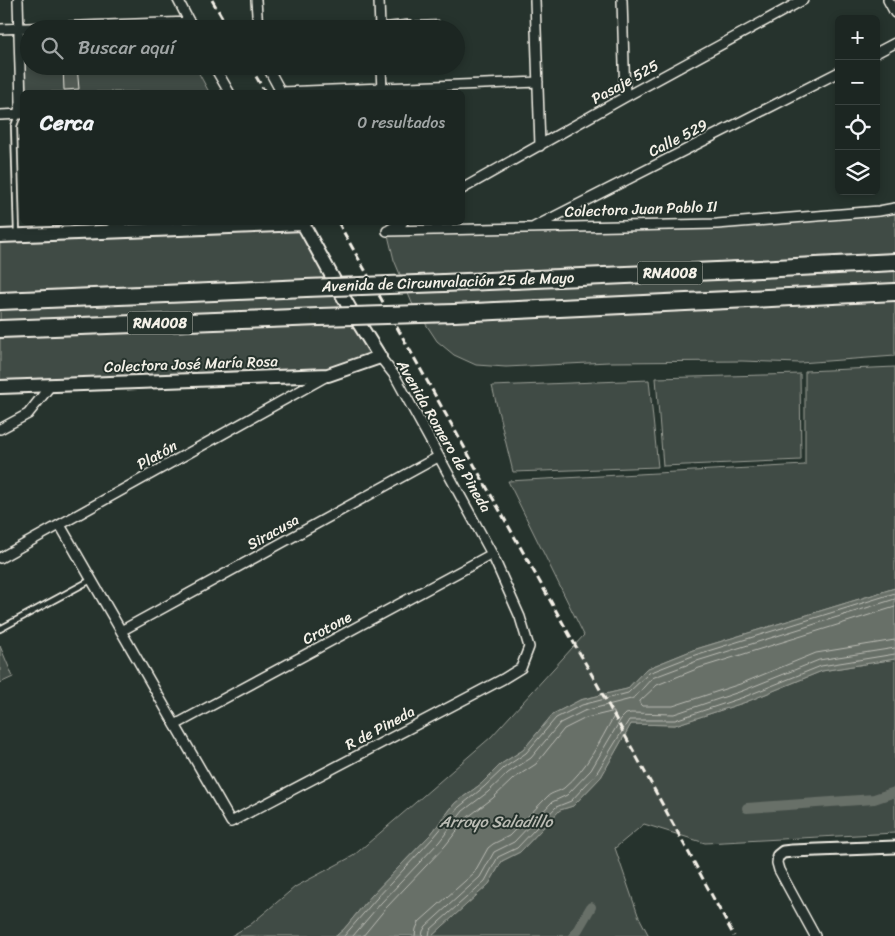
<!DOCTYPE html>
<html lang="es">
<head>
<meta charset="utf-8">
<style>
  :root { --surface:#1c2622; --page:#252e2a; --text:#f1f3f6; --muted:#a0a5a5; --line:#3a4340 }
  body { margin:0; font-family:Sriracha,sans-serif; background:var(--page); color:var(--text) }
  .controls { position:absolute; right:15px; top:15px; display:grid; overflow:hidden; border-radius:8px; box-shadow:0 2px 8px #0003 }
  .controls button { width:45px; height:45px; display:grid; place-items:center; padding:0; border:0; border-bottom:1px solid var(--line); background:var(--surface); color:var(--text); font:25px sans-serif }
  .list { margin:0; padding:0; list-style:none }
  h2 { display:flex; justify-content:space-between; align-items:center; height:65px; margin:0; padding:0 20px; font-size:21px }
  h2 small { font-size:16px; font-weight:400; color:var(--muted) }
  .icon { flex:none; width:28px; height:28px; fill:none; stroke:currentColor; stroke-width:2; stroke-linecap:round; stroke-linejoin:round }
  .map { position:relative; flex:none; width:895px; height:936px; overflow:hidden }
  .search { position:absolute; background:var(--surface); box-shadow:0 2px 8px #0003; left:20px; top:20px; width:445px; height:55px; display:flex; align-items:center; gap:12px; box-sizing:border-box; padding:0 18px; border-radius:28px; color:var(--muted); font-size:19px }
  .panel { position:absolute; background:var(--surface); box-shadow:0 2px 8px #0003; left:20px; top:90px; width:445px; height:135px; border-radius:8px }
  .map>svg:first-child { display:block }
  .green { fill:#414b45; stroke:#9a9e96 }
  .water { fill:#676f68; stroke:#9fa39b }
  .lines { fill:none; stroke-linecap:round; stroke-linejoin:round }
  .shore { stroke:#bcbdb5; stroke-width:1 }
  .canal { stroke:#676f68; stroke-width:10 }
  .building { fill:#525c55; stroke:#f4f1e8 }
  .service-casing { stroke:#f4f1e8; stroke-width:8 }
  .minor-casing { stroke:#f4f1e8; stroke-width:12 }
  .tertiary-casing { stroke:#f4f1e8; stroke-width:15 }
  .secondary-casing { stroke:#f4f1e8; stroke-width:16 }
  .motorway-casing { stroke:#f4f1e8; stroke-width:20 }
  .service { stroke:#26332d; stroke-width:4.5 }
  .minor { stroke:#26332d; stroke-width:9 }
  .tertiary { stroke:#26332d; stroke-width:11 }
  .secondary { stroke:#26332d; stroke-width:12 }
  .motorway { stroke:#26332d; stroke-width:16 }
  .rail { stroke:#f4f1e8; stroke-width:3; stroke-dasharray:8 4; stroke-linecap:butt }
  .motorway-bridge-casing { stroke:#f4f1e8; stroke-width:20; stroke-linecap:butt }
  .motorway-bridge { stroke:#26332d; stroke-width:16 }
  .labels { text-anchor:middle; stroke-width:4; stroke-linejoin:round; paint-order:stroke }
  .shield { fill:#26332d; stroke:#b6b8b0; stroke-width:1 }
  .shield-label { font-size:14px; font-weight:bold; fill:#f4f1e8 }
  .street-label { font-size:15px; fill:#f4f1e8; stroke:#26332d }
  .water-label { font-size:16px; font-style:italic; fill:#bcbdb5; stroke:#26332d }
</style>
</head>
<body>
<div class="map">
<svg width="895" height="936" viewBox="0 0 895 936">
  <rect width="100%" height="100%" fill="#26332d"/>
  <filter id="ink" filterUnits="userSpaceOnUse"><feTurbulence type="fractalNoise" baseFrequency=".02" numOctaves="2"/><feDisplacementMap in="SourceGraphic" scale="10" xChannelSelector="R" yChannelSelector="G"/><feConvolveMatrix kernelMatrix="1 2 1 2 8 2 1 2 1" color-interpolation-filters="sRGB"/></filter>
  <g filter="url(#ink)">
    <path class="green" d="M29,36V66H195L209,92H26L24,40Z
      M895,208V356L800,363L742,361L609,362L506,367L476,365L454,355L437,341L412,303L394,260L387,231L717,224Z
      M303,224L380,357L328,375L0,387V236Z
      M895,367V588L693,650L646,669L627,689L580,700L553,714L523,750L501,764L481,784L455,803L431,834L372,895L344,929L336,936H231L250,925L295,887L353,856L408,809L491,737L584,635L508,481L805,465V371Z
      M800,374L801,460L663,466L656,378Z
      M649,380L658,467L513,472L492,386Z
      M0,646L13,677L0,683Z
      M895,659V833L705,843L644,824L615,848L638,915L649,936H432L489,884L502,861L520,852L560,810L573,806L601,777L631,724L675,725L746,702L822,671Z"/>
    <path class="water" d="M895,588V659L822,671L746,702L675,725L631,724L601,777L573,806L560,810L520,852L502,861L489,884L432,936H336L344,929L372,895L431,834L455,803L481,784L501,764L523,750L553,714L580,700L627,689L646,669L693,650Z"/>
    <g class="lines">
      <path class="shore" d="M895,607L699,668L657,685L640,701V704L642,706H673L740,684L816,653L895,640
        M344,936L376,899L434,837L459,807L484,787L504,768L526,753L556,718L582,705L628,693L649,673L695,655L895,593
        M353,936L381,903L439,842L463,811L488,792L508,773L531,758L560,723L584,711L631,699L635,697L652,678L697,661L895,599
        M363,936L386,908L445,846L468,817L493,798L513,779L536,764L564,729L586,718L611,712H614V716C600,741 587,769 564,788C559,792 552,792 547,797L509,836L493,844L488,848L474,873L419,922L416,929L415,936
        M422,936L423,931L426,926L480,877L494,852L514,842L552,802L567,795L591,770L621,719L626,714L631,713L674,714L742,691L819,660L895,648
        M429,936L430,930L485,881L498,857L517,848L556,807L571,801L596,774L629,720H675L744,697L821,666L895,654"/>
      <path class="canal" d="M747,808L874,799L895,792
        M574,936L591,907"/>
    </g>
    <path class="building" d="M439,20V29H415V21Z
      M63,66H77L79,89L64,90Z"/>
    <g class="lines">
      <g class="service-casing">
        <path id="service" d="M380,26L410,23
          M17,234L14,126L18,115
          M0,629L91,580"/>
      </g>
      <g class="minor-casing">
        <path id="minor" d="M18,0L21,103L18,114
          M178,0L193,29
          M256,0L258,29
          M379,0L380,29
          M535,0L540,146
          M622,0L625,97
          M888,0L895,13
          M0,29L190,22
          M876,53L895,43
          M214,66L229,92
          M267,66L281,92L538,82
          M381,66L382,92
          M0,115L22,114
          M462,189L625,97L803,0
          M534,227L839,72
          M389,230L403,222
          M107,231L122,222
          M387,231L717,224L879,211L895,208
          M0,429L28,414L51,385
          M60,525L231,822L503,679L521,668L529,647L520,617L492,554L395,376L380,357
          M0,558L325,377
          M121,631L438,457
          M175,725L492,554
          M778,856L777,863L779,870L815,936"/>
      </g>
      <g class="tertiary-casing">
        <path id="tertiary" d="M778,856L783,852L792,851L895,847"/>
      </g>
      <g class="secondary-casing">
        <path id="secondary" d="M0,236L303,224L350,309L380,357L328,375L0,387"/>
      </g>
      <g class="motorway-casing">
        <path id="motorway" d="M444,283L739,270L895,262
          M0,301L306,288
          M454,313L895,292
          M0,329L319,317"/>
      </g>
      <use href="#service" class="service"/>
      <use href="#minor" class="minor"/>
      <use href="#tertiary" class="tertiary"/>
      <use href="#secondary" class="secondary"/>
      <use href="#motorway" class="motorway"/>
      <path class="rail" d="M212,0L229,29
        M250,66L265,92
        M338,222L597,684L734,936"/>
      <g class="motorway-bridge-casing">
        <path id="motorway-bridge" d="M306,288L444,283
          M319,317L454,313"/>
      </g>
      <use href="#motorway-bridge" class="motorway-bridge"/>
    </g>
  </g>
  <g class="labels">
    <g class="shield">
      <rect x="637.5" y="261.5" width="65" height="23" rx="4"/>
      <rect x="127.5" y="311.5" width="65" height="23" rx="4"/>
    </g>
    <g class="shield-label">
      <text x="670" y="278">RNA008</text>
      <text x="160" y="328">RNA008</text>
    </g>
    <g class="street-label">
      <text transform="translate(625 82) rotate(-29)" y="5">Pasaje 525</text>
      <text transform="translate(678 138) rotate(-27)" y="5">Calle 529</text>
      <text transform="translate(641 209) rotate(-2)" y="5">Colectora Juan Pablo II</text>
      <text transform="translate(448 282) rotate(-2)" y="5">Avenida de Circunvalación 25 de Mayo</text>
      <text transform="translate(191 364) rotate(-2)" y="5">Colectora José María Rosa</text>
      <text transform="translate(444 436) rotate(60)" y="5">Avenida Romero de Pineda</text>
      <text transform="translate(157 455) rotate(-29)" y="5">Platón</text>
      <text transform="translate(273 532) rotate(-29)" y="5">Siracusa</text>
      <text transform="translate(327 628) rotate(-28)" y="5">Crotone</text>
      <text transform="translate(380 728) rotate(-28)" y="5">R de Pineda</text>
    </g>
    <g class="water-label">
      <text x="496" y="827">Arroyo Saladillo</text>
    </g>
  </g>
</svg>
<div class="controls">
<button>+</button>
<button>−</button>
<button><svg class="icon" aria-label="locate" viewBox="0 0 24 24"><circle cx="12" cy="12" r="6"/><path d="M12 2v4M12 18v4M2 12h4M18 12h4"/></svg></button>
<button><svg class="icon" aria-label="layers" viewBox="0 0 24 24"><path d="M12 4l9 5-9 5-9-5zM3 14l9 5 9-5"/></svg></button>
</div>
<div class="search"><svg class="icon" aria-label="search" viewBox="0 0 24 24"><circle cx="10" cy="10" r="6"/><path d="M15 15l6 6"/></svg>Buscar aquí</div>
<section class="panel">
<h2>Cerca<small>0 resultados</small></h2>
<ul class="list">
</ul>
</section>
</div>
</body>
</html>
